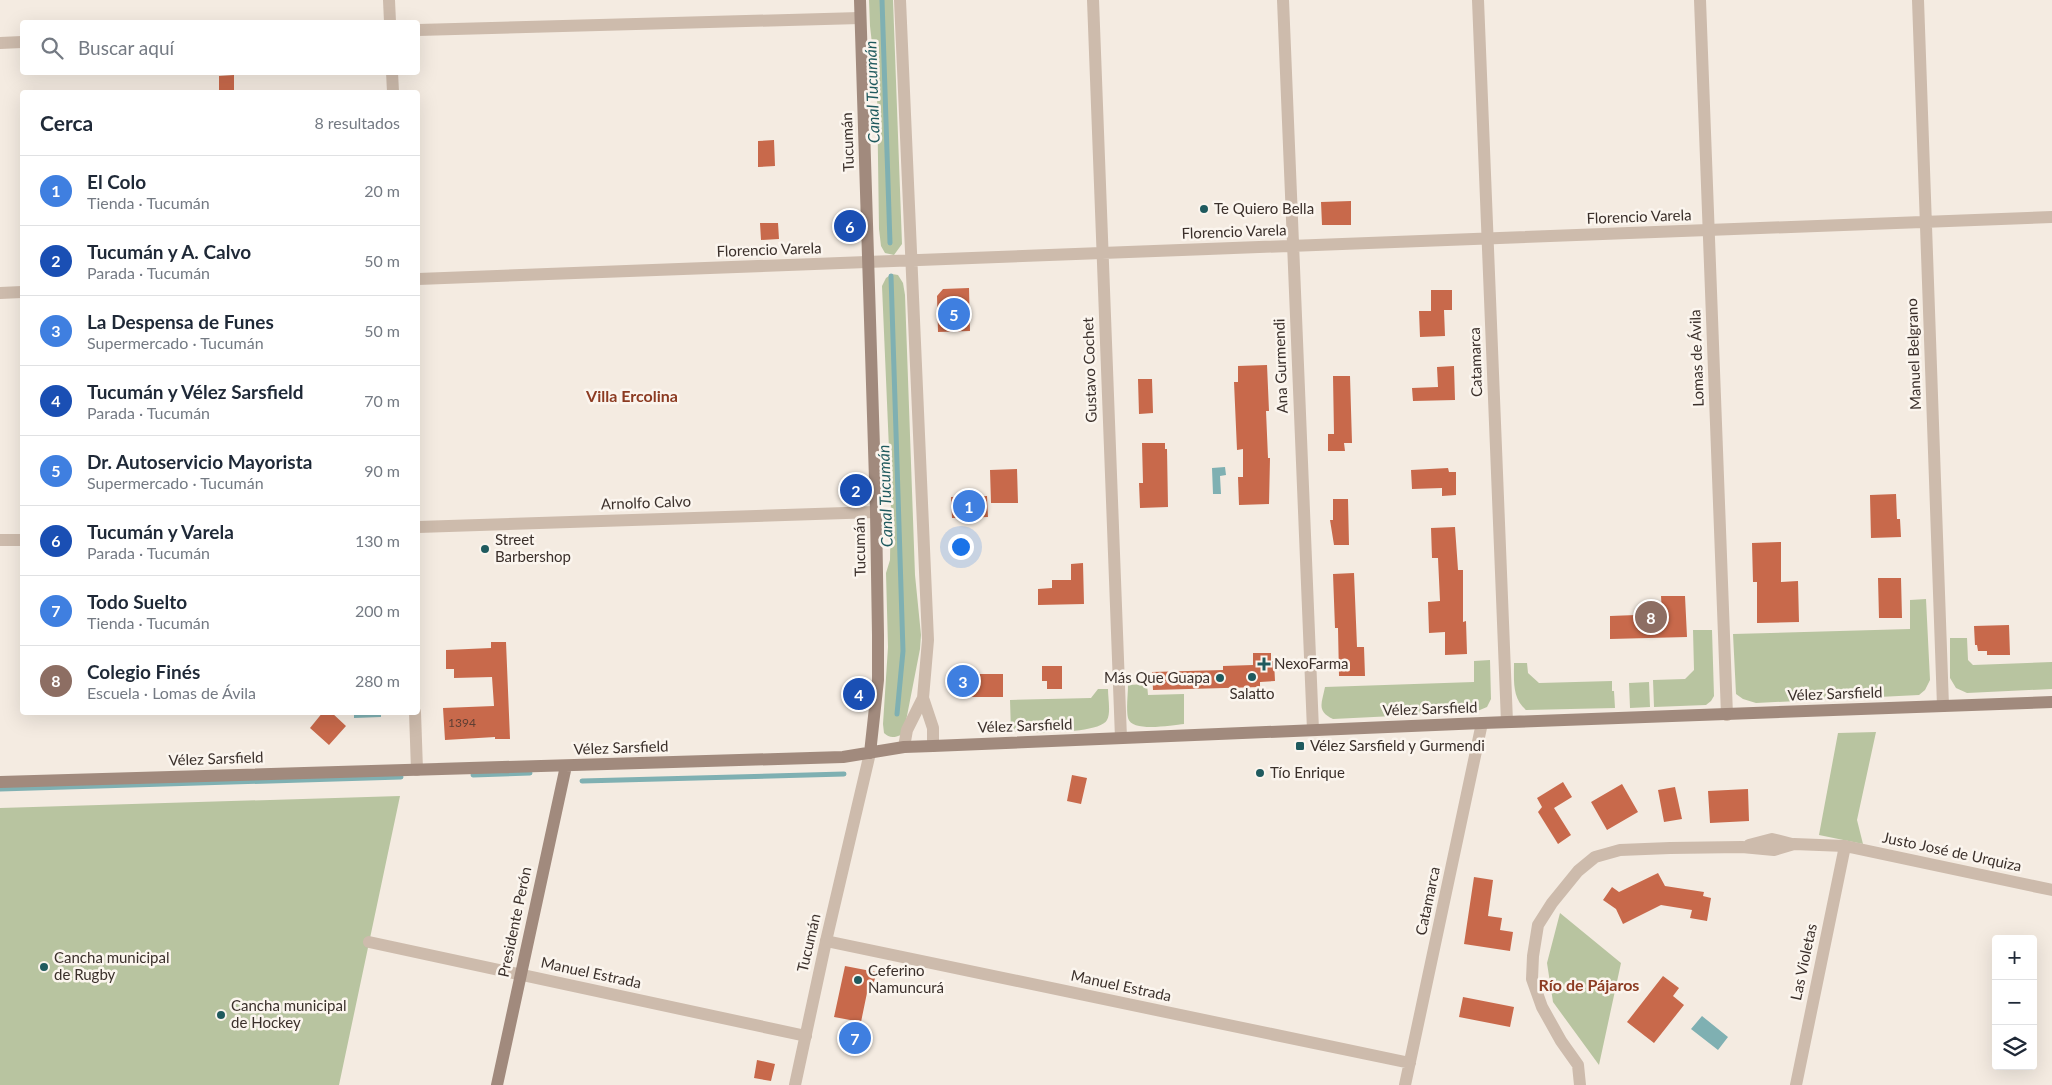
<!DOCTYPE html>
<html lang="es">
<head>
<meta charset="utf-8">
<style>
  :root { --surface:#fff; --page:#f2f2f3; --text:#1f2937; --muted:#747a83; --line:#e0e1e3; --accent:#ea580c }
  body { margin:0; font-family:Lato,sans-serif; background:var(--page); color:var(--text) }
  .controls { position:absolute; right:15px; bottom:15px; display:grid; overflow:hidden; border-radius:5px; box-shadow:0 5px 20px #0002 }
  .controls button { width:45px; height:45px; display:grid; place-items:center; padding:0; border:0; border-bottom:1px solid var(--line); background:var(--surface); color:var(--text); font:25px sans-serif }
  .you { position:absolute; left:960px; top:546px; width:18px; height:18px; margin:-12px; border:4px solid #fff; border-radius:50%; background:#1a73e8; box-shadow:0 0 0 8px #1a73e833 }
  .badge { display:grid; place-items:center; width:32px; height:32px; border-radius:50%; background:var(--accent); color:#fff; font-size:16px; font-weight:700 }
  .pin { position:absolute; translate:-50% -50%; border:2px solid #fff; box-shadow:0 1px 5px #0006 }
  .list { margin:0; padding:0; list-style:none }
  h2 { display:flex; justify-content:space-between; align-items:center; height:65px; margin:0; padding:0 20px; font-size:21px }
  h2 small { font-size:16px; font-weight:400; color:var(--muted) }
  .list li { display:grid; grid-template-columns:32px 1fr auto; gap:15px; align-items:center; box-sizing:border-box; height:70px; padding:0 20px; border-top:1px solid var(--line) }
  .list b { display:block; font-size:19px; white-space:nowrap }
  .list p { margin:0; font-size:16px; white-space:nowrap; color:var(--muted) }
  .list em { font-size:16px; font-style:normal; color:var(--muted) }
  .icon { flex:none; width:28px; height:28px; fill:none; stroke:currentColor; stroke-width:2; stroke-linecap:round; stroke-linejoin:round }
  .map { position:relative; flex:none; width:2052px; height:1085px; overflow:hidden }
  .search { position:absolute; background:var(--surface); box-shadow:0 5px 20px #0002; left:20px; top:20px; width:400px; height:55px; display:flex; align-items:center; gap:12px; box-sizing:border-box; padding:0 18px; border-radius:5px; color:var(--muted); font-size:19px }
  .panel { position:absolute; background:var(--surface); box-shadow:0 5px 20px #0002; left:20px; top:90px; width:400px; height:625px; border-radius:5px }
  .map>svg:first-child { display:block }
  .green { fill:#b8c4a0 }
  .water { fill:#7fb0b2 }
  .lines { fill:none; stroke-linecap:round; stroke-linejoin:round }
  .stream { stroke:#7fb0b2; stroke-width:5 }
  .building { fill:#c8694b }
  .minor { stroke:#cdbbac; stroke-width:12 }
  .tertiary { stroke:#cdbbac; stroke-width:12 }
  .secondary { stroke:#a18a7d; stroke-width:12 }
  .poi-dot { fill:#1f5a5e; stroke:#fbf5ee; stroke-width:2 }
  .labels { text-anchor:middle; stroke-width:5; stroke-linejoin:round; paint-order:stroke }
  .number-label { font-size:12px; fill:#5e3e33 }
  .street-label { font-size:15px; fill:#3b302b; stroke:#fbf5ee }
  .poi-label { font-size:15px; fill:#3b302b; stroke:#fbf5ee; text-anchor:start }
  .water-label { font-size:16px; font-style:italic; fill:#1f5a5e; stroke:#fbf5ee }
  .neighbourhood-label { font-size:16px; font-weight:bold; fill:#8c3b22; stroke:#fbf5ee }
</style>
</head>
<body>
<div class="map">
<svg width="2052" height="1085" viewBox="0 0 2052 1085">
  <rect width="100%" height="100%" fill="#f4ebe1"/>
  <path class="green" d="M869,0H893L902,244L894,255L885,253L881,246L879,229L877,88L870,26Z
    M892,274L898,275L903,283L905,295L915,575L921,635L920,649L906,721L901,735C894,738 889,738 884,733L883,724L888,647L886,573L890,560L891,496L882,286L886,278Z
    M1926,599L1930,680L1925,690L1919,695L1756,703L1743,699L1736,694L1733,634L1910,629V600Z
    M1693,630H1712L1714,696L1711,701L1706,705L1654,707L1653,680L1685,679L1694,670Z
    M1950,638H1967L1968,660L1973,665L2052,662V689L1967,693L1956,688L1950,678Z
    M1490,660L1491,699L1487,707L1475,712L1333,719C1316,711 1322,703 1325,687L1474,682V661Z
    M1514,663H1527L1528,673L1539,683L1612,681V691H1614L1615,708L1526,710C1512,698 1514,681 1514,663Z
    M1649,682L1650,707L1630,708L1629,683Z
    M1147,684L1148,695L1184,694V724C1172,725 1132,733 1128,718C1126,708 1128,695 1128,685Z
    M1098,689H1108C1108,698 1111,713 1107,720C1099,735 1028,732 1011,732L1010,700L1091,698Z
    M1876,732L1857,820L1863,844L1819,835L1838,733Z
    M400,796L339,1085H0V808Z
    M1560,913L1621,963L1599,1065L1553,1002L1547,963Z"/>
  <path class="water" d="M1225,467L1226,475L1220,476L1221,494H1213L1212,468Z
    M354,713H381V717L354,718Z
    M1702,1016L1728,1037L1718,1050L1691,1029Z"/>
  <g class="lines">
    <path class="stream" d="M882,0L890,243
      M891,276L903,651L897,714
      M473,775L530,773
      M582,781L844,774
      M0,789L401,777"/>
  </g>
  <path class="building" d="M234,75V92H219V76Z
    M774,140L775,166L758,167V141Z
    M1351,201V225H1322L1321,202Z
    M760,223H778L779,239L761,240Z
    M969,288L970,331L938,332L937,296L943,289Z
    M1431,290H1452V310H1444L1445,336L1420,337L1419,311H1431Z
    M1267,365L1269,411H1266L1268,458H1270L1269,504L1239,505L1238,477H1243V449L1237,450L1234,382H1238V366Z
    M1454,366L1455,400L1413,401L1412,388L1438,387L1437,367Z
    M1333,376H1350L1352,443H1344L1345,451H1328V434H1334Z
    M1138,379H1152L1153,413L1139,414Z
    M1142,443H1165V449H1167L1168,507L1140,508L1139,483H1143Z
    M1448,468L1449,472H1456V495L1442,496V488L1412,489L1411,470Z
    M1017,469L1018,503H991L990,470Z
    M1896,494L1897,519H1900L1901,537L1871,538L1870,495Z
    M987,496L988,517L952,518L951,497Z
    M1333,499H1348L1349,545H1334L1330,520H1333Z
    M1455,527L1458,570H1463V622L1466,621L1467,654L1445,655V632L1429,633L1428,602L1440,601L1438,558H1432L1431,528Z
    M1781,542V582L1798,581L1799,622L1757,623V582H1753L1752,543Z
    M1083,563L1084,604L1038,605V589L1052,588V580H1071V564Z
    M1354,573L1357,647H1364L1365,676H1339L1338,628H1335L1333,574Z
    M1878,578H1901L1902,618H1879Z
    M1661,596H1685L1687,637L1610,639V616L1662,614Z
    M2009,625L2010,655H1987V651H1978L1977,645H1975L1974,626Z
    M491,642H506L510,739H495V737L445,740L443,708L494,706L492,677L454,678V669H446V650L491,648Z
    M1253,653H1271V661H1274L1275,681L1260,682V687L1153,690L1152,672L1223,670V666L1253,665Z
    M972,666V674H1003V697H961L956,693L952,689V667Z
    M1042,666H1062V689H1047V681H1042Z
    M323,712H331L346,726L329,745L310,728Z
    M1072,775L1087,778L1081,804L1067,801Z
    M1563,782L1572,797L1554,808L1571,835L1558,844L1538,812L1542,807L1537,798Z
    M1622,784L1638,812L1607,830L1591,802Z
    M1675,787L1682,819L1664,822L1658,790Z
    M1748,789L1749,821L1710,823L1708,791Z
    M1658,873L1665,886L1704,892L1703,896L1711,898L1707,921L1690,918L1692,910L1661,905L1623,924L1616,909L1603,900L1612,887L1619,892Z
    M1474,877L1493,880L1488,916L1502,918L1500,930L1513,932L1510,951L1464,944Z
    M845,966L876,972L873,989L868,988L861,1022L834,1017Z
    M1663,976L1679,988L1673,996L1684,1005L1654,1043L1627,1022Z
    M1463,997L1514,1007L1510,1027L1459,1017Z
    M757,1060L775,1064L771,1081L754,1078Z"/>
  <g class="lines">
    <path class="minor" d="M389,0L390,22
      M900,0L928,640L923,698L907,730L904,747
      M1093,0L1121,738
      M1283,0L1313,730
      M1478,0L1507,722
      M1700,0L1727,715
      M1918,0L1943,706
      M418,30L860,18
      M0,43L22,42
      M392,72L393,92
      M418,279L2052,217
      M0,293L22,292
      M418,527L876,512
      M0,540H22
      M923,698L933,728V746
      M415,712L417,770
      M1749,845L1772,839L1792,844
      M826,941L1410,1063
      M369,942L806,1036
      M1405,1085L1482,723
      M1580,1085L1578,1065L1561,1041L1542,1007L1532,979L1533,956L1538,925L1552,903L1578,871L1595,857L1620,850L1670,848L1742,847L1774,850L1794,844L1845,846L2052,890
      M1796,1085L1845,846"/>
    <path class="tertiary" d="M795,1085L826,941L870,753"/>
    <path class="secondary" d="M860,0L876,512L878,635V680L870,753
      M0,782L843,757L904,747L933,746L1482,723L2052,702
      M497,1085L566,766"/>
  </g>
  <g class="poi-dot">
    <circle cx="1204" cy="209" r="5"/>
    <circle cx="485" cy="549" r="5"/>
    <path d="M1261.5 656.5h5v5h5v5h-5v5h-5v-5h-5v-5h5z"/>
    <circle cx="1252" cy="677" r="5"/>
    <circle cx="1220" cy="678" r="5"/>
    <rect x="1295" y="741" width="10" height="10" rx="2.5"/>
    <circle cx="1260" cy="773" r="5"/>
    <circle cx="44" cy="967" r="5"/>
    <circle cx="858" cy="980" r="5"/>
    <circle cx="221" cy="1015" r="5"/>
  </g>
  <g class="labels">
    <g class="number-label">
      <text x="462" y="727">1394</text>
    </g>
    <g class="street-label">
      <text transform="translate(848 142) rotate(-92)" y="5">Tucumán</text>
      <text transform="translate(1639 217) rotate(-2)" y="5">Florencio Varela</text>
      <text transform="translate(1234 232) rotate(-2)" y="5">Florencio Varela</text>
      <text transform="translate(769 250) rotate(-2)" y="5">Florencio Varela</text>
      <text transform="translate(1914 354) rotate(-92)" y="5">Manuel Belgrano</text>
      <text transform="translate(1697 358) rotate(-92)" y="5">Lomas de Ávila</text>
      <text transform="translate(1476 362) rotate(-92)" y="5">Catamarca</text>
      <text transform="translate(1281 366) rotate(-92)" y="5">Ana Gurmendi</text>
      <text transform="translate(1090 370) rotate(-92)" y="5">Gustavo Cochet</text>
      <text transform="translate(646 503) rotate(-2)" y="5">Arnolfo Calvo</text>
      <text transform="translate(860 547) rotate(-91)" y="5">Tucumán</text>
      <text transform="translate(1835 694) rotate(-2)" y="5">Vélez Sarsfield</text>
      <text transform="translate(1430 709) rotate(-2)" y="5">Vélez Sarsfield</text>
      <text transform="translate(1025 726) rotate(-2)" y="5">Vélez Sarsfield</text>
      <text transform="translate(621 748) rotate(-2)" y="5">Vélez Sarsfield</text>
      <text transform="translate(216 759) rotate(-2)" y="5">Vélez Sarsfield</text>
      <text transform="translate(1952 852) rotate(12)" y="5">Justo José de Urquiza</text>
      <text transform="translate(1428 901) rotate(-78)" y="5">Catamarca</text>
      <text transform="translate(515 922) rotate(-78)" y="5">Presidente Perón</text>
      <text transform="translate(809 943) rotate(-77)" y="5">Tucumán</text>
      <text transform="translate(1804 962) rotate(-78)" y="5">Las Violetas</text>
      <text transform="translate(591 973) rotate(12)" y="5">Manuel Estrada</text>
      <text transform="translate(1121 986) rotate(12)" y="5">Manuel Estrada</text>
    </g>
    <g class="poi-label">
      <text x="1214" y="214">Te Quiero Bella</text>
      <text x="495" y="545">Street<tspan x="495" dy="17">Barbershop</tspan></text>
      <text x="1274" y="669">NexoFarma</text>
      <text x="1210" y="683" text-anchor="end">Más Que Guapa</text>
      <text x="1252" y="699" text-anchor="middle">Salatto</text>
      <text x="1310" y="751">Vélez Sarsfield y Gurmendi</text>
      <text x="1270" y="778">Tío Enrique</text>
      <text x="54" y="963">Cancha municipal<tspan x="54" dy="17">de Rugby</tspan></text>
      <text x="868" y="976">Ceferino<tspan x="868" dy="17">Namuncurá</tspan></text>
      <text x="231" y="1011">Cancha municipal<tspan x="231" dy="17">de Hockey</tspan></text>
    </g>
    <g class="water-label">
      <text transform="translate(872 92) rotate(-92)" y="6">Canal Tucumán</text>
      <text transform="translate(885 496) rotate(-92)" y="6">Canal Tucumán</text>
    </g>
    <g class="neighbourhood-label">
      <text x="632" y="402">Villa Ercolina</text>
      <text x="1589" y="991">Río de Pájaros</text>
    </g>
  </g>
</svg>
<div class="controls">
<button>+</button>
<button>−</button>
<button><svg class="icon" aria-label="layers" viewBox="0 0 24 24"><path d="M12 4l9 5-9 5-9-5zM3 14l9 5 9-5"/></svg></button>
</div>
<div class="you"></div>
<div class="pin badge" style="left:969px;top:506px;background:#3f7fe0">1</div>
<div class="pin badge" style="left:856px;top:490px;background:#1a4fb4">2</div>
<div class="pin badge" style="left:963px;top:681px;background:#3f7fe0">3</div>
<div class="pin badge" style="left:859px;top:694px;background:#1a4fb4">4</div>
<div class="pin badge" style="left:954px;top:314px;background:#3f7fe0">5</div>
<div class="pin badge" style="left:850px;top:226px;background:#1a4fb4">6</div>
<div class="pin badge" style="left:855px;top:1038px;background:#3f7fe0">7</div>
<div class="pin badge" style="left:1651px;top:617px;background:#8d6e63">8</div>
<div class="search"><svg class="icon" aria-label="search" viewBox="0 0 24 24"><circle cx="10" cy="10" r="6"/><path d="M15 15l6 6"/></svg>Buscar aquí</div>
<section class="panel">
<h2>Cerca<small>8 resultados</small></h2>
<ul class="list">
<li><span class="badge" style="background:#3f7fe0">1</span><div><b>El Colo</b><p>Tienda · Tucumán</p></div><em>20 m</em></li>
<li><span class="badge" style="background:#1a4fb4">2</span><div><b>Tucumán y A. Calvo</b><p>Parada · Tucumán</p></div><em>50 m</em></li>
<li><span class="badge" style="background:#3f7fe0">3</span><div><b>La Despensa de Funes</b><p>Supermercado · Tucumán</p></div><em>50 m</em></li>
<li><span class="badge" style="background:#1a4fb4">4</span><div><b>Tucumán y Vélez Sarsfield</b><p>Parada · Tucumán</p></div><em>70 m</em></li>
<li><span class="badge" style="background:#3f7fe0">5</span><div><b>Dr. Autoservicio Mayorista</b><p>Supermercado · Tucumán</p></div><em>90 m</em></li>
<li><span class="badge" style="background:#1a4fb4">6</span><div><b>Tucumán y Varela</b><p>Parada · Tucumán</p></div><em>130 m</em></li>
<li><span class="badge" style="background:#3f7fe0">7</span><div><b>Todo Suelto</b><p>Tienda · Tucumán</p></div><em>200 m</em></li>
<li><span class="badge" style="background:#8d6e63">8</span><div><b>Colegio Finés</b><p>Escuela · Lomas de Ávila</p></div><em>280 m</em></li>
</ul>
</section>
</div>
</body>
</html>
